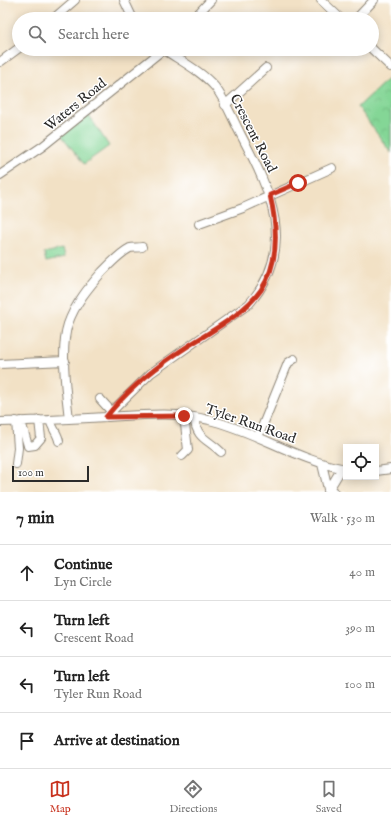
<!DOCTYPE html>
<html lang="en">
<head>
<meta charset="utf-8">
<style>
  :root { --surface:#fff; --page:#f6f6f6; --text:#222; --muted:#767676; --line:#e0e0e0; --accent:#c8321e }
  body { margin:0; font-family:"IM FELL English",serif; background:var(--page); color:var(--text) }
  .controls { position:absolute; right:12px; bottom:12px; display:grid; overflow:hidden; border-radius:0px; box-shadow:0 2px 10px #0003 }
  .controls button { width:36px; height:36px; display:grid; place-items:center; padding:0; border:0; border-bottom:1px solid var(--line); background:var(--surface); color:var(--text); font:20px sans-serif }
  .scale { position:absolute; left:12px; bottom:10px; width:77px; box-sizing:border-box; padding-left:4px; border:2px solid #2b2b2b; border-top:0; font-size:11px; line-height:14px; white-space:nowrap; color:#2b2b2b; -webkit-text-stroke:3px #fff; paint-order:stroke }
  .stop { position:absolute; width:12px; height:12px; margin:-9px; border:3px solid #c8321e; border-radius:50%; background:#fff }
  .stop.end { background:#c8321e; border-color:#fff; box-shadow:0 1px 4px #0008 }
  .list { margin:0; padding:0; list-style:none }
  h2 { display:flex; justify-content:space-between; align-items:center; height:52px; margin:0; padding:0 16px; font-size:17px }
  h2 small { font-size:13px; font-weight:400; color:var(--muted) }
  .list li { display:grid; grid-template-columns:26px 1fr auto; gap:12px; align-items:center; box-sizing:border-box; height:56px; padding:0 16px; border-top:1px solid var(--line) }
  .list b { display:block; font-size:15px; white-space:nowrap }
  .list p { margin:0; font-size:13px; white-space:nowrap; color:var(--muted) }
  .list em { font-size:13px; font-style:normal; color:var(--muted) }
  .icon { flex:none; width:22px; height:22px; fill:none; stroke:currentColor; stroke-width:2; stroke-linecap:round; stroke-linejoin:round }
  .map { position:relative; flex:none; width:391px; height:492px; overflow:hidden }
  .search { position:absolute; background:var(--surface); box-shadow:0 2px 10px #0003; left:12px; right:12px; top:12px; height:44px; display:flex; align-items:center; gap:10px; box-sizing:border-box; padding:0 14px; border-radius:22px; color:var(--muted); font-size:15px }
  .sheet { height:276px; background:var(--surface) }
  nav { display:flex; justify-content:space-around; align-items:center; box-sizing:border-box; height:56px; border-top:1px solid var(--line); background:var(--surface); font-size:11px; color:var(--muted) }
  nav a { display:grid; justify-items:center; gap:2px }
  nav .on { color:var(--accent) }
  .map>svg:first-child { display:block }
  .grass { fill:#84d696; stroke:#588060 }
  .park { fill:url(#park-crowns); stroke:#588060 }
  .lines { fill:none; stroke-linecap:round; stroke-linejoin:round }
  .minor-casing { stroke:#8e8678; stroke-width:10 }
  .minor { stroke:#fff; stroke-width:8 }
  .route { stroke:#c8321e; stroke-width:5 }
  .labels { text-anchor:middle; stroke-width:3; stroke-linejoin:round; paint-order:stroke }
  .street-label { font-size:14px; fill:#2b2b2b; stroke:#fff }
</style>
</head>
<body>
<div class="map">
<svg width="391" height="492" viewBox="0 0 391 492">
  <defs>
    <pattern id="park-crowns" width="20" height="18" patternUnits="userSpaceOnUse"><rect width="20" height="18" fill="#84d696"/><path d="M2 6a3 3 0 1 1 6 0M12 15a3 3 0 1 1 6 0" fill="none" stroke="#72b881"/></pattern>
  </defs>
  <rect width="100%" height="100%" fill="#fff"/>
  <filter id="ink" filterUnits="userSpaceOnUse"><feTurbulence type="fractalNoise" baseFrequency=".025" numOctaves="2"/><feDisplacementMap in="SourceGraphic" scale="8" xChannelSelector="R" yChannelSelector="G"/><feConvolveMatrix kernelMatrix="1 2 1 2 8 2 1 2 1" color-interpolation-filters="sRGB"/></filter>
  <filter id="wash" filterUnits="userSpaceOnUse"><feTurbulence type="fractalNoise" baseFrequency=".012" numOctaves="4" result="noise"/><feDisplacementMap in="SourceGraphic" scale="16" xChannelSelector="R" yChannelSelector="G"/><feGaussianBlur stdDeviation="0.9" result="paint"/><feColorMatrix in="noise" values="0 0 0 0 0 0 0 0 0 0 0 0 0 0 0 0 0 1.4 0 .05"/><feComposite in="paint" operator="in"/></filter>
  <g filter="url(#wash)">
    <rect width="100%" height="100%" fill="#f2e1c5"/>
    <path class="grass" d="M86,111L109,146L84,164L58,131Z
      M62,249L64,258L46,262L44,253Z"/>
    <path class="park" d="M391,76V153L358,107Z"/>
  </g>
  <g filter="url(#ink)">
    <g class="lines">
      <g class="minor-casing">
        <path id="minor" d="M124,0L133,19
          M321,0L341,19
          M53,19L75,0
          M193,19L211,0
          M356,19L374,0
          M372,49L391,67
          M0,62L19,48
          M225,105L266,68
          M0,175L43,146L164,49
          M199,224L243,208L332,168
          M0,364L65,361
          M100,399L111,411
          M106,417L151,373L249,304C298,248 271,192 241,135C233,120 226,101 215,87C201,71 181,61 163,49
          M194,417C197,440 207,438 221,452
          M69,419C66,393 60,348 68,324C75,304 88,288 102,272C109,265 120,253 130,248C133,247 138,248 142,247
          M50,420C52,428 58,434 59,441
          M21,421L28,446L35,445L41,438L39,420
          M0,422C35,421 71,419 106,417C140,415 176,411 209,420C256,431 298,461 346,469
          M258,437L288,363L294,359
          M182,456L188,450L184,416
          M16,464L18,448L16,421
          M322,464L328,489L334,492
          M376,471L391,469
          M328,491L342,468"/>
      </g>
      <use href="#minor" class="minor"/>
    </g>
  </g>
  <g class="lines" filter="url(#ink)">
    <path class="route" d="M184,416L106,417C125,393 151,371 176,354C204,334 241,318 261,290C280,262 277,225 270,195L298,183"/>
  </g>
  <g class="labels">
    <g class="street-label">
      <text transform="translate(75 104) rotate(-39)" y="5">Waters Road</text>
      <text transform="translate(254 133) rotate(63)" y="5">Crescent Road</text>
      <text transform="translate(251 423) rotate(19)" y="5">Tyler Run Road</text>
    </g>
  </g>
</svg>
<div class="controls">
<button><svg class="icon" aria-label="locate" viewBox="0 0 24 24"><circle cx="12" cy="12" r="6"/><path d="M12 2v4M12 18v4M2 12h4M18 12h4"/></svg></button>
</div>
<div class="scale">100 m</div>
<div class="stop" style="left:298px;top:183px"></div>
<div class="stop end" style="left:184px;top:416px"></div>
<div class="search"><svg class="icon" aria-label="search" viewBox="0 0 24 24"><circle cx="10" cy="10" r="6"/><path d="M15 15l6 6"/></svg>Search here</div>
</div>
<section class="sheet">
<h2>7 min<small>Walk · 530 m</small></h2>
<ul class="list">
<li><svg class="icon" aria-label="ahead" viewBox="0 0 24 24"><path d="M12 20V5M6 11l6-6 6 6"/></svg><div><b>Continue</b><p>Lyn Circle</p></div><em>40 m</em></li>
<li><svg class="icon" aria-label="left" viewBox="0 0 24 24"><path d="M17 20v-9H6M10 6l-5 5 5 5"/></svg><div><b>Turn left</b><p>Crescent Road</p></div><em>390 m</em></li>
<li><svg class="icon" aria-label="left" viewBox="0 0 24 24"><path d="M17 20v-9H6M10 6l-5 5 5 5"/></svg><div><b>Turn left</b><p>Tyler Run Road</p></div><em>100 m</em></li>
<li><svg class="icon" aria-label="arrive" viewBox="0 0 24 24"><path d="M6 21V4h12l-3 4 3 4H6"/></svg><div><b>Arrive at destination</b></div></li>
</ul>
</section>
<nav>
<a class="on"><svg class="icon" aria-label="map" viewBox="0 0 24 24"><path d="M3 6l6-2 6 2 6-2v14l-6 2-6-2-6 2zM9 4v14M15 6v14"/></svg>Map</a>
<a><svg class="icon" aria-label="directions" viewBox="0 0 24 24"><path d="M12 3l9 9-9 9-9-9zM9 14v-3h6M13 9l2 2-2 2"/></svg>Directions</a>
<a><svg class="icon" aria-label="saved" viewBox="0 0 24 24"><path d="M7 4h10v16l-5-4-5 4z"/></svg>Saved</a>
</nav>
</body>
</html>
